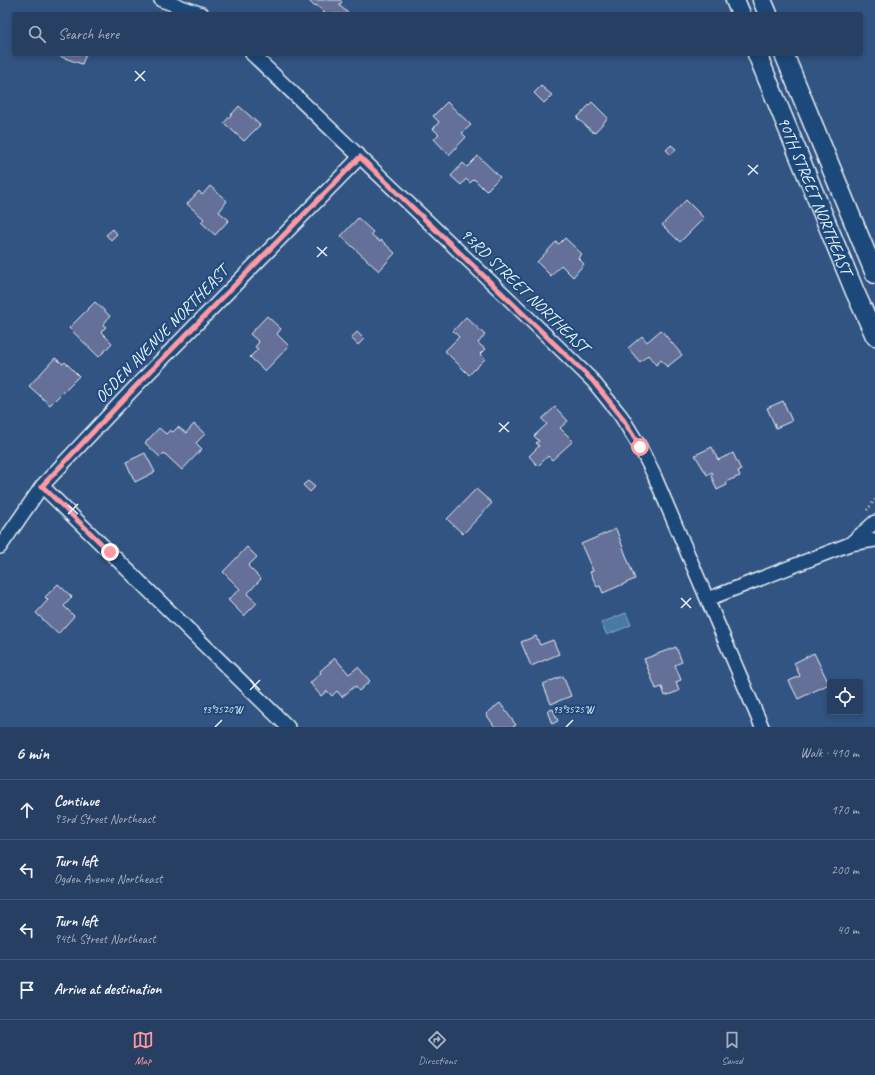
<!DOCTYPE html>
<html lang="en">
<head>
<meta charset="utf-8">
<style>
  :root { --surface:#263f62; --page:#2e4668; --text:#f1f3f6; --muted:#a4afbe; --line:#425877; --accent:#ff9aa2 }
  body { margin:0; font-family:Caveat,sans-serif; background:var(--page); color:var(--text) }
  .controls { position:absolute; right:12px; bottom:12px; display:grid; overflow:hidden; border-radius:4px; box-shadow:0 2px 6px #0003 }
  .controls button { width:36px; height:36px; display:grid; place-items:center; padding:0; border:0; border-bottom:1px solid var(--line); background:var(--surface); color:var(--text); font:20px sans-serif }
  .stop { position:absolute; width:12px; height:12px; margin:-9px; border:3px solid #ff9aa2; border-radius:50%; background:#fff }
  .stop.end { background:#ff9aa2; border-color:#fff; box-shadow:0 1px 4px #0008 }
  .list { margin:0; padding:0; list-style:none }
  h2 { display:flex; justify-content:space-between; align-items:center; height:52px; margin:0; padding:0 16px; font-size:17px }
  h2 small { font-size:13px; font-weight:400; color:var(--muted) }
  .list li { display:grid; grid-template-columns:26px 1fr auto; gap:12px; align-items:center; box-sizing:border-box; height:60px; padding:0 16px; border-top:1px solid var(--line) }
  .list b { display:block; font-size:15px; white-space:nowrap }
  .list p { margin:0; font-size:13px; white-space:nowrap; color:var(--muted) }
  .list em { font-size:13px; font-style:normal; color:var(--muted) }
  .icon { flex:none; width:22px; height:22px; fill:none; stroke:currentColor; stroke-width:2; stroke-linecap:round; stroke-linejoin:round }
  .map { position:relative; flex:none; width:875px; height:727px; overflow:hidden }
  .search { position:absolute; background:var(--surface); box-shadow:0 2px 6px #0003; left:12px; right:12px; top:12px; height:44px; display:flex; align-items:center; gap:10px; box-sizing:border-box; padding:0 14px; border-radius:4px; color:var(--muted); font-size:15px }
  .sheet { height:292px; background:var(--surface) }
  nav { display:flex; justify-content:space-around; align-items:center; box-sizing:border-box; height:56px; border-top:1px solid var(--line); background:var(--surface); font-size:11px; color:var(--muted) }
  nav a { display:grid; justify-items:center; gap:2px }
  nav .on { color:var(--accent) }
  .map>svg:first-child { display:block }
  .water { fill:#477aa4; stroke:#87aac6 }
  .building { fill:#657098; stroke:#e8f1f8 }
  .lines { fill:none; stroke-linecap:round; stroke-linejoin:round }
  .street-casing { stroke:#e8f1f8; stroke-width:16 }
  .secondary-casing { stroke:#e8f1f8; stroke-width:21 }
  .path { stroke:#e8f1f8; stroke-width:2.5; stroke-dasharray:1 3; stroke-linecap:butt }
  .street { stroke:#1f4a7a; stroke-width:13 }
  .secondary { stroke:#1f4a7a; stroke-width:18 }
  .route { stroke:#ff9aa2; stroke-width:5 }
  .ticks { fill:none; stroke:#e8f1f8; stroke-width:1.5 }
  .labels { text-anchor:middle; stroke-width:4; stroke-linejoin:round; paint-order:stroke }
  .street-label { font-size:17px; fill:#e8f1f8; stroke:#1f4a7a }
  .ticks-label { font-size:10px; text-anchor:middle; fill:#e8f1f8; stroke:#1f4a7a; stroke-width:4; stroke-linejoin:round; paint-order:stroke }
</style>
</head>
<body>
<div class="map">
<svg width="875" height="727" viewBox="0 0 875 727">
  <rect width="100%" height="100%" fill="#325482"/>
  <filter id="ink" filterUnits="userSpaceOnUse"><feTurbulence type="fractalNoise" baseFrequency=".025" numOctaves="2"/><feDisplacementMap in="SourceGraphic" scale="8" xChannelSelector="R" yChannelSelector="G"/><feConvolveMatrix kernelMatrix="1 2 1 2 8 2 1 2 1" color-interpolation-filters="sRGB"/></filter>
  <g filter="url(#ink)">
    <path class="water" d="M626,613L631,625L607,635L601,623Z"/>
    <path class="building" d="M308,0H340L342,2L339,5L349,14H323L324,12L316,5L314,6Z
      M53,54H86L82,64Z
      M541,86L552,95L544,103L534,93Z
      M447,102L471,125L462,133L466,137L449,155L434,139L439,134L433,129L439,122L433,116Z
      M592,102L608,118L594,133L577,118Z
      M239,106L260,125L244,141L224,123Z
      M671,145L676,149L671,155L666,150Z
      M478,156L500,177L486,191L474,179L470,183L466,179L461,185L451,176L463,163L467,167Z
      M210,186L227,201L219,212L229,220L215,235L201,222L204,219L187,204L199,191L202,195Z
      M686,200L704,218L680,242L662,225Z
      M358,218L373,232L371,234L380,242L381,240L395,253L379,271L341,236Z
      M113,229L117,234L111,240L106,235Z
      M565,238L582,254L578,258L584,264L573,277L561,265L551,276L537,262L556,242L559,244Z
      M95,302L110,316L103,325L106,327L101,332L112,343L99,357L69,328Z
      M267,316L281,329L277,334L289,346L265,371L250,357L258,349L255,347L259,342L250,334Z
      M466,317L485,335L478,343L485,349L480,354L485,359L469,375L445,351L459,337L453,331Z
      M661,330L682,355L667,367L661,360L656,365L648,355L640,362L628,348L642,336L647,342Z
      M357,332L364,339L358,345L351,338Z
      M55,358L63,364L65,362L79,376L50,405L29,386Z
      M783,401L792,421L776,428L767,408Z
      M555,407L568,421L560,428L573,441L552,460L548,456L538,466L529,456L539,446L536,443L539,441L534,436L547,424L542,419Z
      M194,424L205,434L196,443L202,449L182,470L164,453L160,457L145,443L159,428L166,434L170,430L173,432L178,427L186,433Z
      M712,447L718,460L733,453L741,470L738,471L740,476L725,482L727,485L717,490L711,475L713,474L712,472L707,475L695,455Z
      M145,453L155,472L135,482L126,462Z
      M308,481L315,487L310,492L303,485Z
      M476,489L492,503L463,534L447,519Z
      M616,529L635,579L603,593L600,586L597,587L590,572L593,571L581,544Z
      M247,547L257,557L248,566L261,579L247,594L257,603L244,616L228,600L240,589L223,572Z
      M58,584L72,597L64,606L74,616L58,634L36,613L48,600L45,597Z
      M536,636L540,645L553,640L559,654L531,666L521,642Z
      M676,647L682,662L675,665L681,680L676,682L679,691L665,696L662,687L656,689L644,659Z
      M814,653L829,684L798,699L789,681L800,676L794,663Z
      M335,658L349,674L358,667L370,681L359,691L355,686L342,697L337,691L332,696L327,691L321,696L310,683L321,673L320,671Z
      M563,676L571,696L551,704L543,684Z
      M500,703L516,725L513,727H495L486,714Z
      M553,709L558,721L552,724L547,711Z"/>
    <g class="lines">
      <g class="street-casing">
        <path id="street" d="M161,0L202,14
          M252,54L509,299L592,380L621,416L640,447L654,475L762,727
          M42,486L288,727
          M850,544L875,522
          M0,547L42,486L138,384L360,157
          M708,599L850,544L875,540"/>
      </g>
      <g class="secondary-casing">
        <g id="secondary">
          <path d="M735,0L741,14"/>
          <path d="M762,0L768,14"/>
          <path id="s1" d="M757,54L855,292L875,336"/>
          <path d="M784,54L875,274"/>
        </g>
      </g>
      <path class="path" d="M867,510L875,500"/>
      <use href="#street" class="street"/>
      <use href="#secondary" class="secondary"/>
    </g>
  </g>
  <g class="lines" filter="url(#ink)">
    <path class="route" d="M110,552L42,486L138,384L360,157L592,380L621,416L640,447"/>
  </g>
  <path class="ticks" d="M135,71L145,81M135,81L145,71M748,165L758,174M748,175L758,165M317,247L327,256M317,257L327,247M499,423L509,432M499,432L509,422M68,505L78,514M68,514L78,504M681,598L691,608M681,608L691,598M250,680L260,690M250,690L260,680M215,727L222,720M566,727L573,720"/>
  <g class="labels">
    <g class="street-label">
      <text dy="6" stroke="none"><textPath href="#s1" startOffset="153">90TH STREET NORTHEAST</textPath></text>
      <text transform="translate(525 290) rotate(44)" y="6">93RD STREET NORTHEAST</text>
      <text transform="translate(161 334) rotate(-46)" y="6">OGDEN AVENUE NORTHEAST</text>
    </g>
  </g>
  <g class="ticks-label">
    <text x="222" y="713">93°35'20"W</text>
    <text x="573" y="713">93°35'25"W</text>
  </g>
</svg>
<div class="controls">
<button><svg class="icon" aria-label="locate" viewBox="0 0 24 24"><circle cx="12" cy="12" r="6"/><path d="M12 2v4M12 18v4M2 12h4M18 12h4"/></svg></button>
</div>
<div class="stop" style="left:640px;top:447px"></div>
<div class="stop end" style="left:110px;top:552px"></div>
<div class="search"><svg class="icon" aria-label="search" viewBox="0 0 24 24"><circle cx="10" cy="10" r="6"/><path d="M15 15l6 6"/></svg>Search here</div>
</div>
<section class="sheet">
<h2>6 min<small>Walk · 410 m</small></h2>
<ul class="list">
<li><svg class="icon" aria-label="ahead" viewBox="0 0 24 24"><path d="M12 20V5M6 11l6-6 6 6"/></svg><div><b>Continue</b><p>93rd Street Northeast</p></div><em>170 m</em></li>
<li><svg class="icon" aria-label="left" viewBox="0 0 24 24"><path d="M17 20v-9H6M10 6l-5 5 5 5"/></svg><div><b>Turn left</b><p>Ogden Avenue Northeast</p></div><em>200 m</em></li>
<li><svg class="icon" aria-label="left" viewBox="0 0 24 24"><path d="M17 20v-9H6M10 6l-5 5 5 5"/></svg><div><b>Turn left</b><p>94th Street Northeast</p></div><em>40 m</em></li>
<li><svg class="icon" aria-label="arrive" viewBox="0 0 24 24"><path d="M6 21V4h12l-3 4 3 4H6"/></svg><div><b>Arrive at destination</b></div></li>
</ul>
</section>
<nav>
<a class="on"><svg class="icon" aria-label="map" viewBox="0 0 24 24"><path d="M3 6l6-2 6 2 6-2v14l-6 2-6-2-6 2zM9 4v14M15 6v14"/></svg>Map</a>
<a><svg class="icon" aria-label="directions" viewBox="0 0 24 24"><path d="M12 3l9 9-9 9-9-9zM9 14v-3h6M13 9l2 2-2 2"/></svg>Directions</a>
<a><svg class="icon" aria-label="saved" viewBox="0 0 24 24"><path d="M7 4h10v16l-5-4-5 4z"/></svg>Saved</a>
</nav>
</body>
</html>
